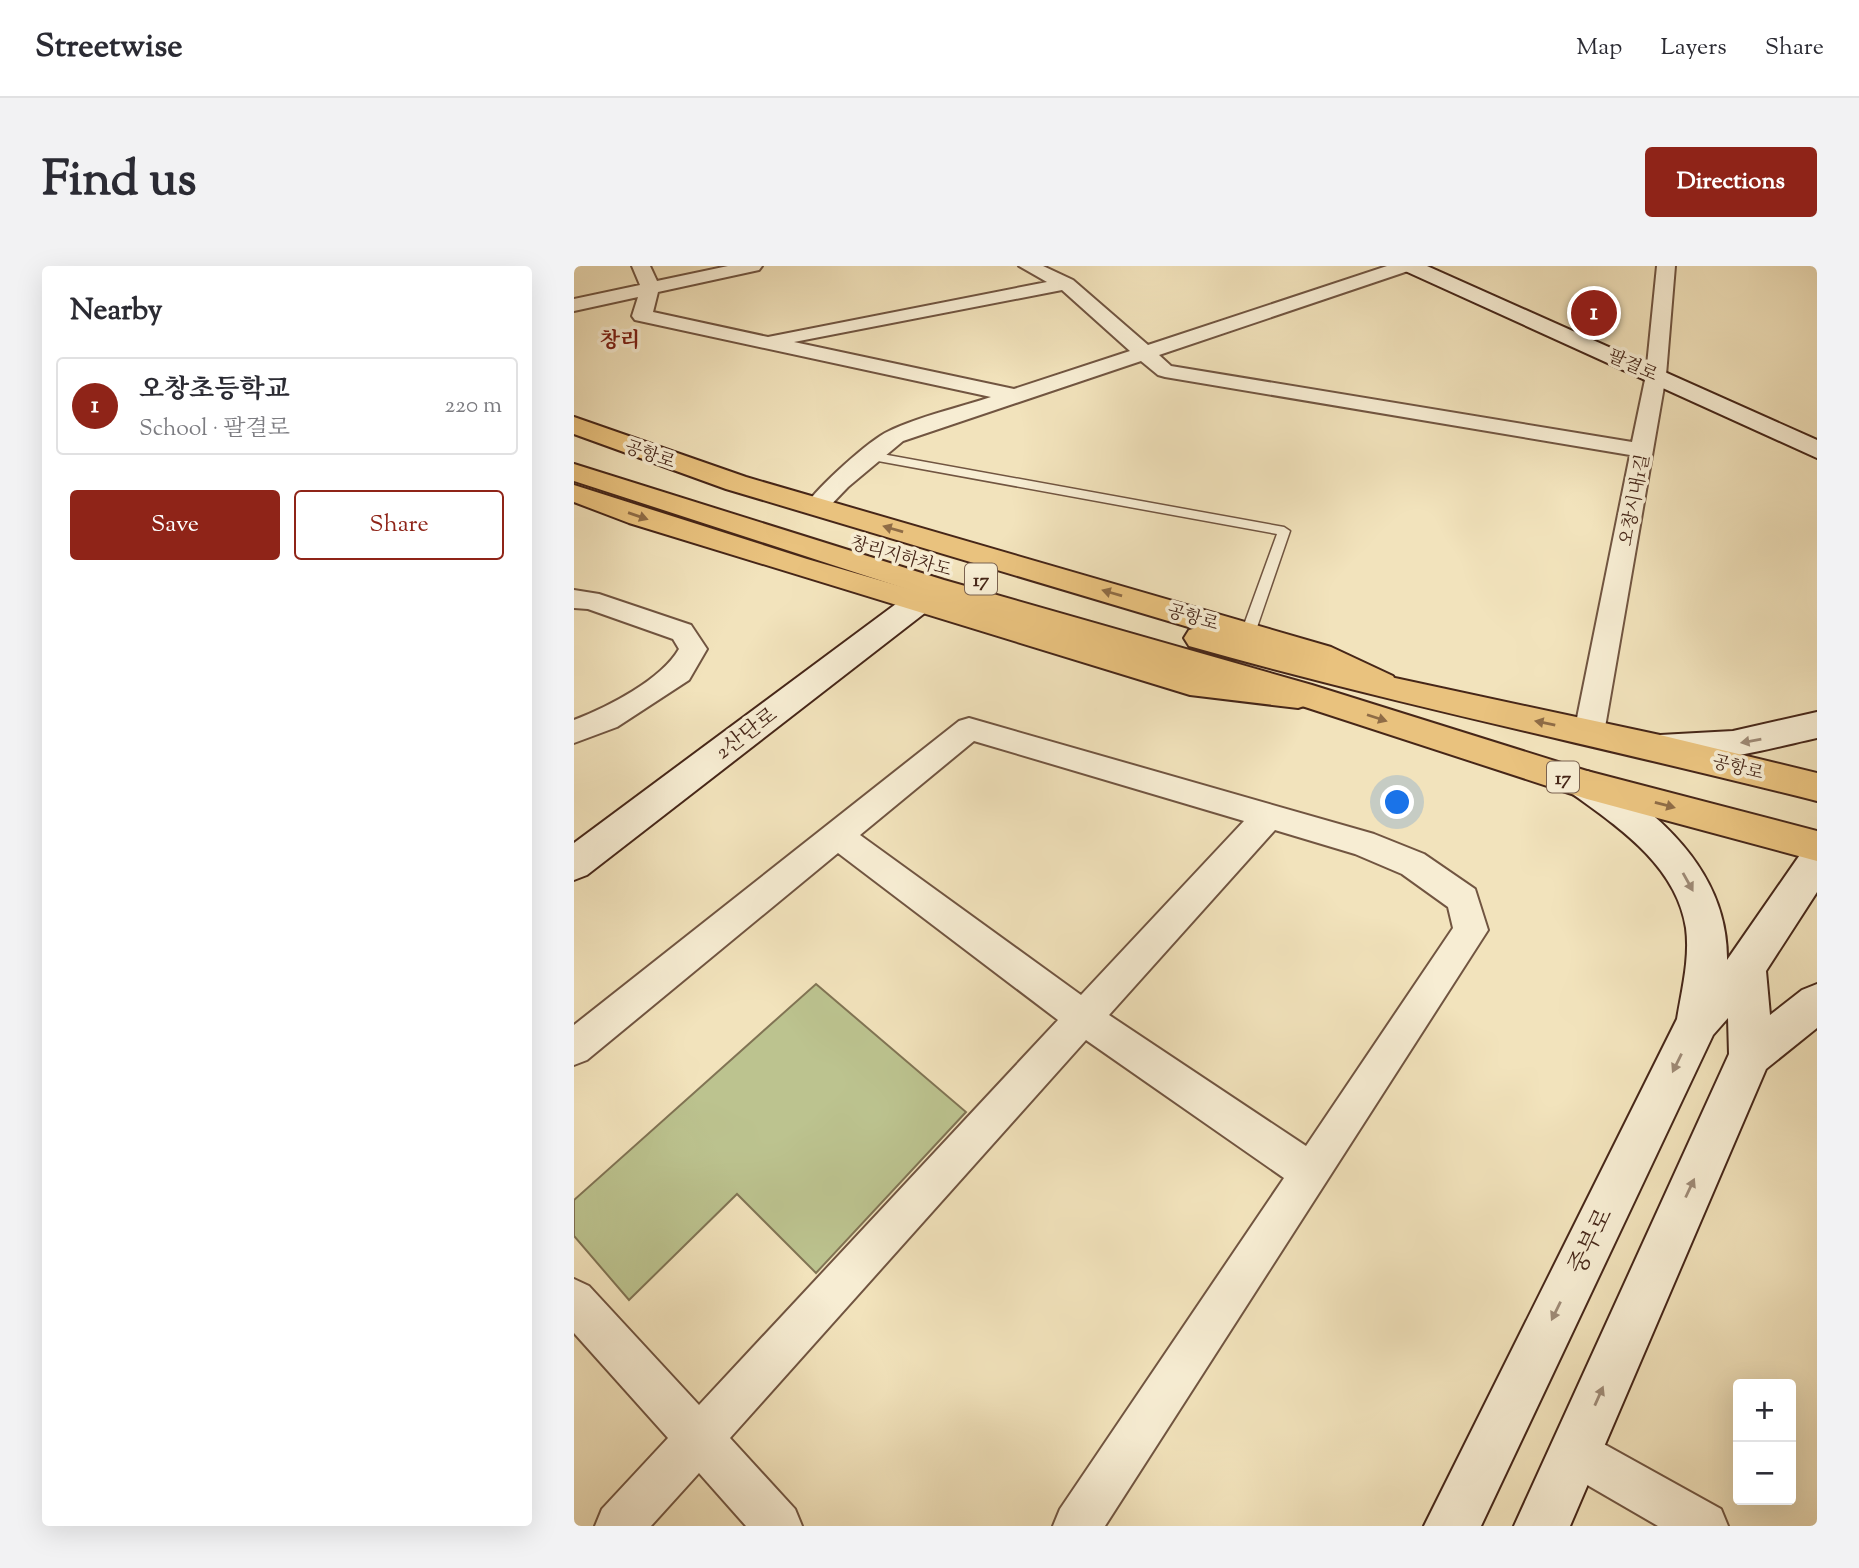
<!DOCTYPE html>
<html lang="en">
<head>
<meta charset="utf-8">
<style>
  :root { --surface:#fff; --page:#f2f2f3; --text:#2b2b33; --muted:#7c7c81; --line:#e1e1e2; --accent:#8f2418 }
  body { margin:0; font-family:"Sorts Mill Goudy","Noto Serif KR",serif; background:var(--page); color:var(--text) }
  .controls { position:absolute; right:21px; bottom:21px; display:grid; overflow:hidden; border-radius:7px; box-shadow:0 7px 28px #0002 }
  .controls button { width:63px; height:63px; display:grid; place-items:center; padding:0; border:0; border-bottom:2px solid var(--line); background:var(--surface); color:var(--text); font:35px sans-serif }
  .you { position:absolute; left:824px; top:537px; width:24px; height:24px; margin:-18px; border:5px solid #fff; border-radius:50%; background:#1a73e8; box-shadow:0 0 0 10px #1a73e833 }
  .badge { display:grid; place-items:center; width:46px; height:46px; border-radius:50%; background:var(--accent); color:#fff; font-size:23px; font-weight:700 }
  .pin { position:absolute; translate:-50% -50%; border:4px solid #fff; box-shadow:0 2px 7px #0006 }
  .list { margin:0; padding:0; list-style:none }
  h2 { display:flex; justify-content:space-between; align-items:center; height:91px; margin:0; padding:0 28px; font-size:30px }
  h2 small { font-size:23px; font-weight:400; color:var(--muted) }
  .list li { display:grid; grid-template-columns:46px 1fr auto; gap:21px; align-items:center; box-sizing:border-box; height:98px; margin:0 14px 14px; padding:0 14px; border:2px solid var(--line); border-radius:7px }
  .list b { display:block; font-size:26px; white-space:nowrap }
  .list p { margin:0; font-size:23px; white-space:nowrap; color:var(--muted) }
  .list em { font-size:23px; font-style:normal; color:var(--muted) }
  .actions { display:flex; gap:14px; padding:21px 28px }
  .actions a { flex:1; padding:16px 0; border:2px solid var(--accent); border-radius:7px; text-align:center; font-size:24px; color:var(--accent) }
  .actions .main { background:var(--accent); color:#fff }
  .map { position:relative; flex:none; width:1243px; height:1260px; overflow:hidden; border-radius:7px }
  header { display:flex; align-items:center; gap:42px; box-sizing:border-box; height:98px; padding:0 35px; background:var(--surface); border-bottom:2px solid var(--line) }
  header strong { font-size:33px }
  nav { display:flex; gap:38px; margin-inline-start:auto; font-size:24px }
  .intro { display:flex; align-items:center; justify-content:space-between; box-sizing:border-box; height:168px; padding:0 42px }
  h1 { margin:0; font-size:49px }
  .button { padding:18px 32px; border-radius:7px; background:var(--accent); color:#fff; font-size:24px; font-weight:700 }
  main { display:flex; gap:42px; padding:0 42px }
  aside { flex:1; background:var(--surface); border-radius:7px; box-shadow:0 7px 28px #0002 }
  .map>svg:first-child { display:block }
  .green { fill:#bcc38f; stroke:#817454; stroke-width:2 }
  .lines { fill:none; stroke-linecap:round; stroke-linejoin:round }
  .lane-casing { stroke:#715541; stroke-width:3 }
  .street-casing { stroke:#715541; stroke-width:4 }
  .secondary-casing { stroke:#462618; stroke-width:4 }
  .primary-casing { stroke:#462618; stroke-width:4 }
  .highway-casing { stroke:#462618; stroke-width:4 }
  .lane { fill:#f7edd3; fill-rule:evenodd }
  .street { fill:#f7edd3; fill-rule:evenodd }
  .secondary { fill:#f7edd3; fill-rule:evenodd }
  .primary { fill:#e9c27e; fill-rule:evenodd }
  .highway { fill:#e9c27e; fill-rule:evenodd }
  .oneway { fill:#8f6c46 }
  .oneway2 { fill:#9e8a76 }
  .labels { text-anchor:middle; stroke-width:7; stroke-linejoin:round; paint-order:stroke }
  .far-street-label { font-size:18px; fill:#462618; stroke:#f7edd3 }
  .shield { fill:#f7edd3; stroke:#7b6250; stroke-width:2 }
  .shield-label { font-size:19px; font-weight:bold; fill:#462618 }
  .far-quarter-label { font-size:21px; font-weight:bold; fill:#7a1f14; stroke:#f7edd3 }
  .street-label { font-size:21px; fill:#462618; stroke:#f7edd3 }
  .near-street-label { font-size:24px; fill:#462618; stroke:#f7edd3 }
</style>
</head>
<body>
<header>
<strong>Streetwise</strong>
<nav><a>Map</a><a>Layers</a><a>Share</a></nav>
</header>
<div class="intro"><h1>Find us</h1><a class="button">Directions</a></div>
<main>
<aside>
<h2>Nearby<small></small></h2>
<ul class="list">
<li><span class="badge">1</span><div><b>오창초등학교</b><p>School · 팔결로</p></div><em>220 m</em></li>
</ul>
<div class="actions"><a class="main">Save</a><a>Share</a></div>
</aside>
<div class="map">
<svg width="1243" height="1260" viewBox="0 0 1243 1260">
  <rect width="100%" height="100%" fill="#f2e3bc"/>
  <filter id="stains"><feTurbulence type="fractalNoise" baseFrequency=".00286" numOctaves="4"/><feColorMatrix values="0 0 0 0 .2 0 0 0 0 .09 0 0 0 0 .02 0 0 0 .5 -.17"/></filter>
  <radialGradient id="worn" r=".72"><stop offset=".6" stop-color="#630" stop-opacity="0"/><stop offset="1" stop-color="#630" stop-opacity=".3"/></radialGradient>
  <path class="green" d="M242,718L392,846L242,1007L163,928L55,1034L0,970V934Z"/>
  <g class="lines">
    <g class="lane-casing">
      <path id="lane" d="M297,186L710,261L716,265L681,367L674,372L667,367L703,268L293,193V187Z"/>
    </g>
    <g class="street-casing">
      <path id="street" d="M58,0H76L83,15L154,0H188L185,4L84,26L79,46L194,71L473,16L445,0H469L499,14L574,79L813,0H840L837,4L585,89L597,100L1058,176L1072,109L1083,0H1101L1092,109L1030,467L1025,475L1015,478L1005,475L1000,467L1056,189L591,111L584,109L567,95L329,175L274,221L251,245H235L231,240C244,221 295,174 315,165C346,150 384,142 417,131L61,54L58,50L64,31L0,45V33L66,19ZM488,24L556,85L440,123L220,76Z
        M0,324L25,328L117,359L133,383L115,414L43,461L0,477V454C34,441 87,414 105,383L99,373L14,343L0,342Z
        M395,452L800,568L850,588L901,623L914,664L531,1260H479L486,1243L710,912L512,774L156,1172L221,1243L228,1260H172L125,1207L77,1260H21L28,1243L94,1172L0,1067V1013L15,1020L125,1139L484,754L264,587L13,794L0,799V759L385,455ZM400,475L670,555L507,729L286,569ZM701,564L781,588L828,608L874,641L879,662L732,880L535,749Z
        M1001,1162L1147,1243L1154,1260H1084L984,1202L978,1185L984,1168Z"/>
    </g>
    <g class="secondary-casing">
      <path id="secondary" d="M826,0H853L1243,174V192L829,4Z
        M345,326L356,329L360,336L356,343L13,609L0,614V577L334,329Z
        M1243,446V472C1197,482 1119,505 1074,491L1069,482L1074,473L1086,469L1159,465Z
        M1013,505C1030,511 1044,522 1059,533C1112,573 1154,625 1153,694L1230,583L1243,579V626L1192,705L1196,749L1228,724L1243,718V762L1192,803L996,1260H940L1155,788L1154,752L1139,769L907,1260H850L1103,753C1108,723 1116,692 1112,662C1103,601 1046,562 1000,529L995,519L1000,509Z"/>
    </g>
    <g class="primary-casing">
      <path id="primary" d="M0,151L172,211L757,381L819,410L823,418L819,426L807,430L735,397L152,223L0,168Z
        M0,219L233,293L616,405L724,418L736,422L740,430L736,438L724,442L616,429L55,257L0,236Z"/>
    </g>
    <g class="highway-casing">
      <path id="highway" d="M0,198L370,314L738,419L1013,505L1243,565V595L1013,533L728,440L348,328L0,215Z
        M626,361L821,412L1086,469L1243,507V535C1034,482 823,439 615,380L610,372L615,364Z"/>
    </g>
    <use href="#lane" class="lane"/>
    <use href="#street" class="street"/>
    <use href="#secondary" class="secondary"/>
    <use href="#primary" class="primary"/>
    <use href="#highway" class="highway"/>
  </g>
  <defs><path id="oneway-solid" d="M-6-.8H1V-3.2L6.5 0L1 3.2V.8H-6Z" transform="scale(1.75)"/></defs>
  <g class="oneway">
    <use href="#oneway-solid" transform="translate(64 250) rotate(19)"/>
    <use href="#oneway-solid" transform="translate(319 263) rotate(-164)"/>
    <use href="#oneway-solid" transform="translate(538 327) rotate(-164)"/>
    <use href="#oneway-solid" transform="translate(803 452) rotate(18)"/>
    <use href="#oneway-solid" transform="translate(971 457) rotate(-168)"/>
    <use href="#oneway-solid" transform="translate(1091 539) rotate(15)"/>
  </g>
  <g class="oneway2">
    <use href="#oneway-solid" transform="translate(1177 475) rotate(170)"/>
    <use href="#oneway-solid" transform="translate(1114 616) rotate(61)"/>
    <use href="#oneway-solid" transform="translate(1103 797) rotate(116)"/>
    <use href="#oneway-solid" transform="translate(1116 922) rotate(-65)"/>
    <use href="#oneway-solid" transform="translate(982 1045) rotate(116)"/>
    <use href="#oneway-solid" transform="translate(1025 1130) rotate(-66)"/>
  </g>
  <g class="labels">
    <g class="far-street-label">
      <text transform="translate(1059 99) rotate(24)" y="6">팔결로</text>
      <text transform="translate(76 188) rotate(19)" y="6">공항로</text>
      <text transform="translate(1060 234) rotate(-79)" y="6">오창시내1길</text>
      <text transform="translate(327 290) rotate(16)" y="6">창리지하차도</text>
      <text transform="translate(619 351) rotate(16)" y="6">공항로</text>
      <text transform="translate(1164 501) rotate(14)" y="6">공항로</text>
    </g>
    <g class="shield">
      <rect x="391" y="297.5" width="32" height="31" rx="5"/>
      <rect x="973" y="495.5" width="32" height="31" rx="5"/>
    </g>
    <g class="shield-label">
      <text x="407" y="320">17</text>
      <text x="989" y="518">17</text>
    </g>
    <g class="far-quarter-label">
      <text x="46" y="81">창리</text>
    </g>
    <g class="street-label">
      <text transform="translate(172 467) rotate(-37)" y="7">2산단로</text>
    </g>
    <g class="near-street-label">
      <text transform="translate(1016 975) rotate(-64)" y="8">중부로</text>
    </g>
  </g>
  <rect width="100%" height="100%" filter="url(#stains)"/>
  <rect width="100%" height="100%" fill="url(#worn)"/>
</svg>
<div class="controls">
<button>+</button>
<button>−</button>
</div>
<div class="you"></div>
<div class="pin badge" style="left:1020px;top:47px">1</div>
</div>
</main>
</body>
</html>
